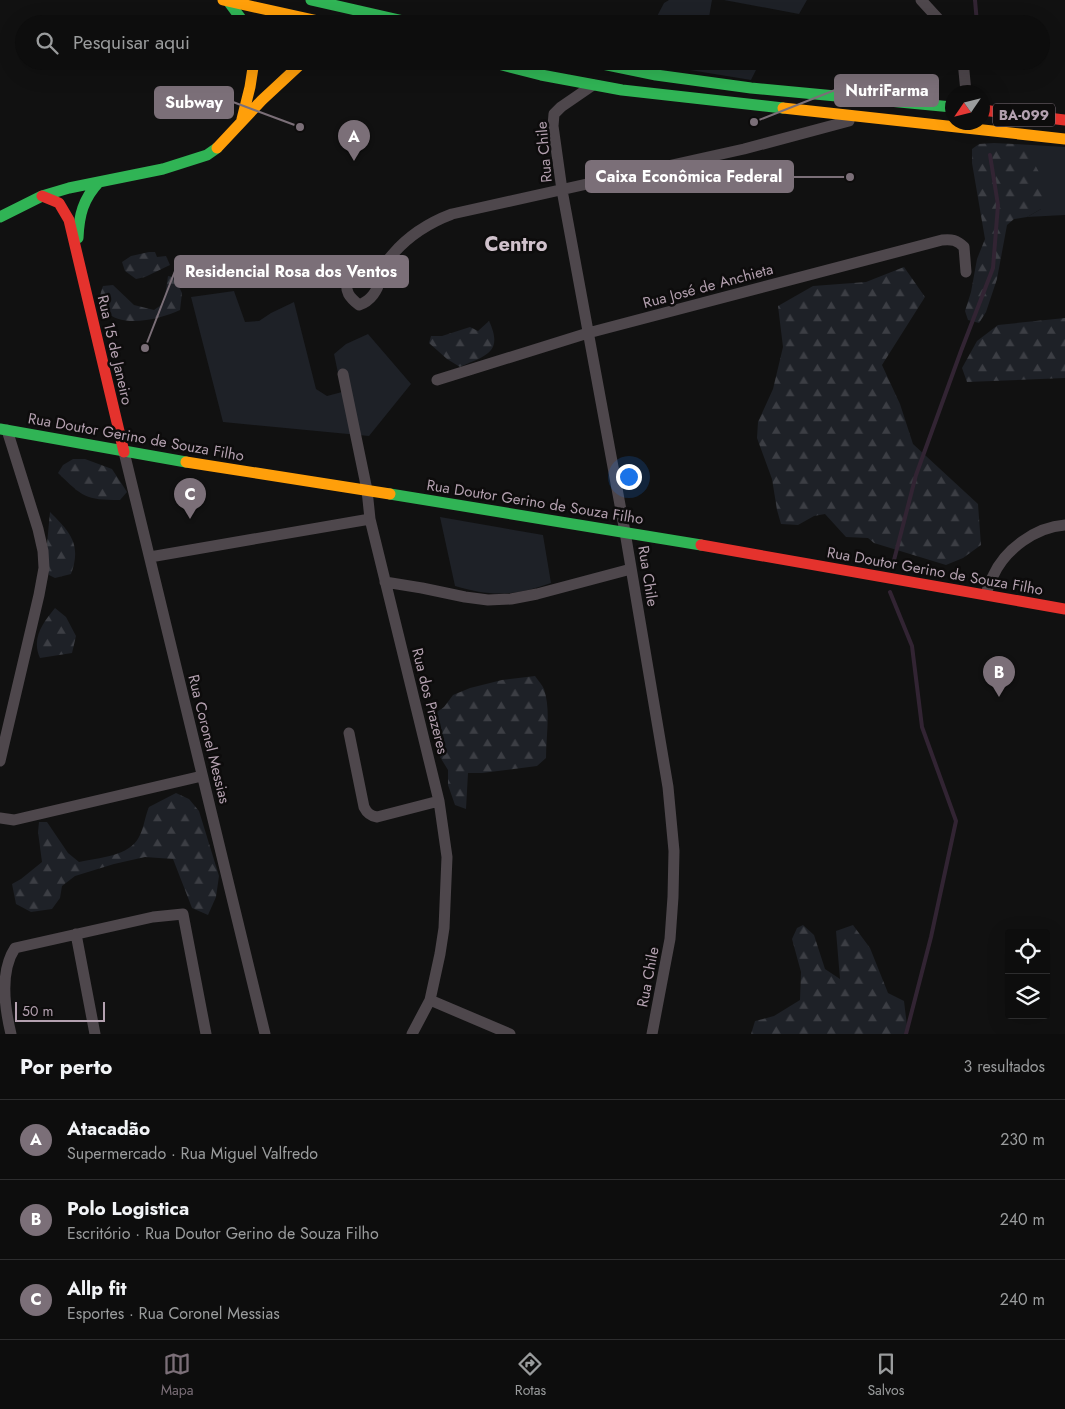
<!DOCTYPE html>
<html lang="pt">
<head>
<meta charset="utf-8">
<style>
  :root { --surface:#0d0d0d; --page:#1b1b1b; --text:#f1f3f6; --muted:#9a9c9d; --line:#2d2d2e; --accent:#7b6f78 }
  body { margin:0; font-family:Jost,sans-serif; background:var(--page); color:var(--text) }
  .controls { position:absolute; right:15px; bottom:15px; display:grid; overflow:hidden; border-radius:5px; box-shadow:0 5px 20px #0002 }
  .controls button { width:45px; height:45px; display:grid; place-items:center; padding:0; border:0; border-bottom:1px solid var(--line); background:var(--surface); color:var(--text); font:25px sans-serif }
  .compass { position:absolute; left:945px; top:85px; width:45px; height:45px; border-radius:50%; background:var(--surface); box-shadow:0 5px 20px #0002; rotate:235deg }
  .scale { position:absolute; left:15px; bottom:12px; width:90px; box-sizing:border-box; padding-left:5px; border:2px solid #b4a1b0; border-top:0; font-size:14px; line-height:18px; white-space:nowrap; color:#b4a1b0; -webkit-text-stroke:4px #0d0c0c; paint-order:stroke }
  .you { position:absolute; left:628px; top:476px; width:18px; height:18px; margin:-12px; border:4px solid #fff; border-radius:50%; background:#1a73e8; box-shadow:0 0 0 8px #1a73e833 }
  .badge { display:grid; place-items:center; width:32px; height:32px; border-radius:50%; background:var(--accent); color:#fff; font-size:16px; font-weight:700 }
  .pin { position:absolute; translate:-50% -41px; filter:drop-shadow(0 1px 2px #0008) }
  .pin::after { content:''; position:absolute; top:26px; width:18px; height:15px; background:inherit; clip-path:polygon(0 0,100% 0,50% 100%) }
  .list { margin:0; padding:0; list-style:none }
  h2 { display:flex; justify-content:space-between; align-items:center; height:65px; margin:0; padding:0 20px; font-size:21px }
  h2 small { font-size:16px; font-weight:400; color:var(--muted) }
  .list li { display:grid; grid-template-columns:32px 1fr auto; gap:15px; align-items:center; box-sizing:border-box; height:80px; padding:0 20px; border-top:1px solid var(--line) }
  .list b { display:block; font-size:19px; white-space:nowrap }
  .list p { margin:0; font-size:16px; white-space:nowrap; color:var(--muted) }
  .list em { font-size:16px; font-style:normal; color:var(--muted) }
  .icon { flex:none; width:28px; height:28px; fill:none; stroke:currentColor; stroke-width:2; stroke-linecap:round; stroke-linejoin:round }
  .map { position:relative; flex:none; width:1065px; height:1034px; overflow:hidden }
  .search { position:absolute; background:var(--surface); box-shadow:0 5px 20px #0002; left:15px; right:15px; top:15px; height:55px; display:flex; align-items:center; gap:12px; box-sizing:border-box; padding:0 18px; border-radius:28px; color:var(--muted); font-size:19px }
  .sheet { height:305px; background:var(--surface) }
  nav { display:flex; justify-content:space-around; align-items:center; box-sizing:border-box; height:70px; border-top:1px solid var(--line); background:var(--surface); font-size:14px; color:var(--muted) }
  nav a { display:grid; justify-items:center; gap:2px }
  nav .on { color:var(--accent) }
  .map>svg:first-child { display:block }
  .green { fill:#1e2127 }
  .forest { fill:url(#forest-firs) }
  .lines { fill:none; stroke-linecap:round; stroke-linejoin:round }
  .stream { stroke:#322433; stroke-width:4 }
  .street { stroke:#4e474c; stroke-width:11 }
  .fast { stroke:#30b455; stroke-width:11 }
  .slow { stroke:#ff9f0a; stroke-width:11 }
  .jam { stroke:#e5322d; stroke-width:11 }
  .labels { text-anchor:middle; stroke-width:5; stroke-linejoin:round; paint-order:stroke }
  .shield { fill:#0d0c0c; stroke:#82747f; stroke-width:1 }
  .shield-label { font-size:14px; font-weight:bold; fill:#b4a1b0 }
  .street-label { font-size:15px; fill:#b4a1b0; stroke:#0d0c0c }
  .district-label { font-size:20px; font-weight:bold; fill:#d0c2cc; stroke:#0d0c0c }
  .leader { fill:none; stroke:#7b6f78; stroke-width:2 }
  .callout-dot { fill:#7b6f78; stroke:#0d0c0c; stroke-width:2 }
  .callout { fill:#7b6f78; stroke:#7b6f78; stroke-width:2 }
  .callout-label { font-size:16px; text-anchor:middle; font-weight:bold; fill:#fff }
</style>
</head>
<body>
<div class="map">
<svg width="1065" height="1034" viewBox="0 0 1065 1034">
  <defs>
    <pattern id="forest-firs" width="22" height="20" patternUnits="userSpaceOnUse" patternTransform="scale(1.25)"><rect width="22" height="20" fill="#1e2127"/><path d="M5 1l3.5 6h-7zM16 11l3.5 6h-7z" fill="#3c3e44"/></pattern>
  </defs>
  <rect width="100%" height="100%" fill="#111"/>
  <path class="green" d="M669,0H712L709,17L743,24H653L664,3Z
    M724,0H807L799,14Z
    M635,61H747L759,64L751,80Z
    M1014,144L1065,147V215L1027,217L1041,209Z
    M234,291L245,322L259,321L271,313L294,302L316,389L327,396L342,392L334,354L346,344L368,334L411,384L369,436L223,422L191,297Z
    M440,517L543,535L551,583C514,596 492,597 455,586Z"/>
  <path class="forest" d="M994,143L1014,144L1027,150L1040,174L1045,190L1041,209L1027,217L1014,219L1007,225L997,279L986,312L979,323L968,320L965,311L971,292L977,259L985,239L972,163V149L979,144Z
    M149,252H155L157,257L166,256L170,265L145,277L136,279L125,271L122,262L131,256Z
    M904,267L925,297L882,365L900,404L913,444L978,504L981,545L963,558L946,565L874,543L868,538L846,537L825,514L814,516L798,525L781,524L777,510L772,479L757,438L758,422L773,389L783,347L778,306L813,286L866,282Z
    M168,276L174,277L182,293L180,310C161,319 121,329 106,311C99,304 99,295 103,286L113,285L134,305L154,310L164,303Z
    M1065,318V378L967,382L962,368L977,341L998,325Z
    M489,321C504,353 485,356 460,367L447,359L429,343L431,336H442L470,327L478,331Z
    M73,459H85L112,469L127,492L120,500C85,500 83,497 58,473L63,465Z
    M50,512C70,532 82,544 71,574L55,578L49,575L47,544Z
    M55,608L66,617L76,636L72,653L40,658C31,638 43,623 55,608Z
    M535,676C538,680 542,685 544,689C551,710 546,736 546,758L537,766L482,773H468L466,809L455,805L448,785V770L437,752L434,714L444,707L453,695L470,688L502,680Z
    M176,793L189,799L199,811L219,876L216,897L208,915L192,908L173,859L145,857L114,864L75,876L62,886L60,898L52,909L31,912L16,904L12,884L21,879L42,862L38,832L39,822H47L68,853L79,862C98,858 130,856 139,837C144,828 145,816 149,807Z
    M803,925L814,935L825,969L840,979L836,931L853,925L870,948L888,993L904,1001L908,1034H751L755,1021L774,1016L800,1000L801,972L792,939L797,928Z"/>
  <g class="lines">
    <path class="stream" d="M975,0L977,23
      M893,564L916,475L961,351L993,268L998,205L990,155
      M890,592L912,646L922,727L956,821L931,937L906,1034"/>
    <path class="street" d="M921,0L943,24
      M963,61L966,92
      M593,85L561,107L554,114L553,126L562,190L625,532L668,787L674,851L673,897L670,939L652,1034
      M382,267C369,269 358,272 347,279C345,292 349,297 359,305C371,301 378,290 380,279C381,275 381,270 382,267C384,263 389,259 392,255C409,235 428,223 452,214L744,149L849,121
      M343,374L367,490L370,519L439,801L447,857L444,928L440,954L430,1000L412,1034
      M437,380L588,333L942,240C952,239 957,240 964,247L966,272
      M124,452L265,1034
      M150,557L370,519
      M385,582L422,588L465,597L488,600L511,599L537,594L631,569
      M986,594C988,588 990,581 993,576C1005,549 1036,527 1065,525
      M349,733L364,807C367,813 370,816 377,817L439,801
      M0,761L39,595L44,568L43,551L38,529L7,430
      M0,818L14,820L202,776
      M76,934L95,1034
      M430,1000L510,1034
      M11,1034C4,1005 0,971 15,948L153,917L183,914L206,1034"/>
    <path class="fast" d="M311,0L417,24
      M228,1L245,24
      M487,61L541,75L622,90L783,108
      M588,61L656,75L751,88L952,107
      M0,217L42,196L69,188L163,169L207,155L217,148
      M78,238C79,215 83,199 99,182
      M0,429L186,462
      M390,494L701,545"/>
    <path class="slow" d="M223,0L332,24
      M783,108L1065,139
      M242,119L250,87L254,61
      M217,148L262,100L304,61
      M186,462L390,494"/>
    <path class="jam" d="M982,110L1065,120
      M42,196L59,203L69,220L124,452
      M701,545L1065,609"/>
  </g>
  <g class="labels">
    <rect class="shield" x="993" y="103.5" width="62" height="23" rx="4"/>
    <g class="shield-label">
      <text x="1024" y="120">BA-099</text>
    </g>
    <g class="street-label">
      <text transform="translate(544 152) rotate(-95)" y="5">Rua Chile</text>
      <text transform="translate(708 286) rotate(-15)" y="5">Rua José de Anchieta</text>
      <text transform="translate(115 350) rotate(77)" y="5">Rua 15 de Janeiro</text>
      <text transform="translate(136 437) rotate(10)" y="5">Rua Doutor Gerino de Souza Filho</text>
      <text transform="translate(535 502) rotate(9)" y="5">Rua Doutor Gerino de Souza Filho</text>
      <text transform="translate(935 571) rotate(10)" y="5">Rua Doutor Gerino de Souza Filho</text>
      <text transform="translate(648 576) rotate(81)" y="5">Rua Chile</text>
      <text transform="translate(430 701) rotate(76)" y="5">Rua dos Prazeres</text>
      <text transform="translate(209 739) rotate(76)" y="5">Rua Coronel Messias</text>
      <text transform="translate(648 977) rotate(-79)" y="5">Rua Chile</text>
    </g>
    <g class="district-label">
      <text x="516" y="251">Centro</text>
    </g>
  </g>
  <path class="leader" d="M754 122L835 90M300 127L233 102M850 177L793 177M145 348L175 271"/>
  <g class="callout-dot">
    <circle cx="754" cy="122" r="5"/>
    <circle cx="300" cy="127" r="5"/>
    <circle cx="850" cy="177" r="5"/>
    <circle cx="145" cy="348" r="5"/>
  </g>
  <g class="callout">
    <rect x="835" y="75" width="103" height="31" rx="5"/>
    <rect x="155" y="87" width="78" height="31" rx="5"/>
    <rect x="586" y="161" width="207" height="31" rx="5"/>
    <rect x="175" y="256" width="233" height="31" rx="5"/>
  </g>
  <g class="callout-label">
    <text x="887" y="96">NutriFarma</text>
    <text x="194" y="108">Subway</text>
    <text x="689" y="182">Caixa Econômica Federal</text>
    <text x="291" y="277">Residencial Rosa dos Ventos</text>
  </g>
</svg>
<div class="controls">
<button><svg class="icon" aria-label="locate" viewBox="0 0 24 24"><circle cx="12" cy="12" r="6"/><path d="M12 2v4M12 18v4M2 12h4M18 12h4"/></svg></button>
<button><svg class="icon" aria-label="layers" viewBox="0 0 24 24"><path d="M12 4l9 5-9 5-9-5zM3 14l9 5 9-5"/></svg></button>
</div>
<svg class="compass" viewBox="-18 -18 36 36"><path d="M0-13l5 13h-10z" fill="#e53935"/><path d="M0 13l5-13h-10z" fill="#9a9c9d"/></svg>
<div class="scale">50 m</div>
<div class="you"></div>
<div class="pin badge" style="left:354px;top:161px">A</div>
<div class="pin badge" style="left:999px;top:697px">B</div>
<div class="pin badge" style="left:190px;top:519px">C</div>
<div class="search"><svg class="icon" aria-label="search" viewBox="0 0 24 24"><circle cx="10" cy="10" r="6"/><path d="M15 15l6 6"/></svg>Pesquisar aqui</div>
</div>
<section class="sheet">
<h2>Por perto<small>3 resultados</small></h2>
<ul class="list">
<li><span class="badge">A</span><div><b>Atacadão</b><p>Supermercado · Rua Miguel Valfredo</p></div><em>230 m</em></li>
<li><span class="badge">B</span><div><b>Polo Logistica</b><p>Escritório · Rua Doutor Gerino de Souza Filho</p></div><em>240 m</em></li>
<li><span class="badge">C</span><div><b>Allp fit</b><p>Esportes · Rua Coronel Messias</p></div><em>240 m</em></li>
</ul>
</section>
<nav>
<a class="on"><svg class="icon" aria-label="map" viewBox="0 0 24 24"><path d="M3 6l6-2 6 2 6-2v14l-6 2-6-2-6 2zM9 4v14M15 6v14"/></svg>Mapa</a>
<a><svg class="icon" aria-label="directions" viewBox="0 0 24 24"><path d="M12 3l9 9-9 9-9-9zM9 14v-3h6M13 9l2 2-2 2"/></svg>Rotas</a>
<a><svg class="icon" aria-label="saved" viewBox="0 0 24 24"><path d="M7 4h10v16l-5-4-5 4z"/></svg>Salvos</a>
</nav>
</body>
</html>
